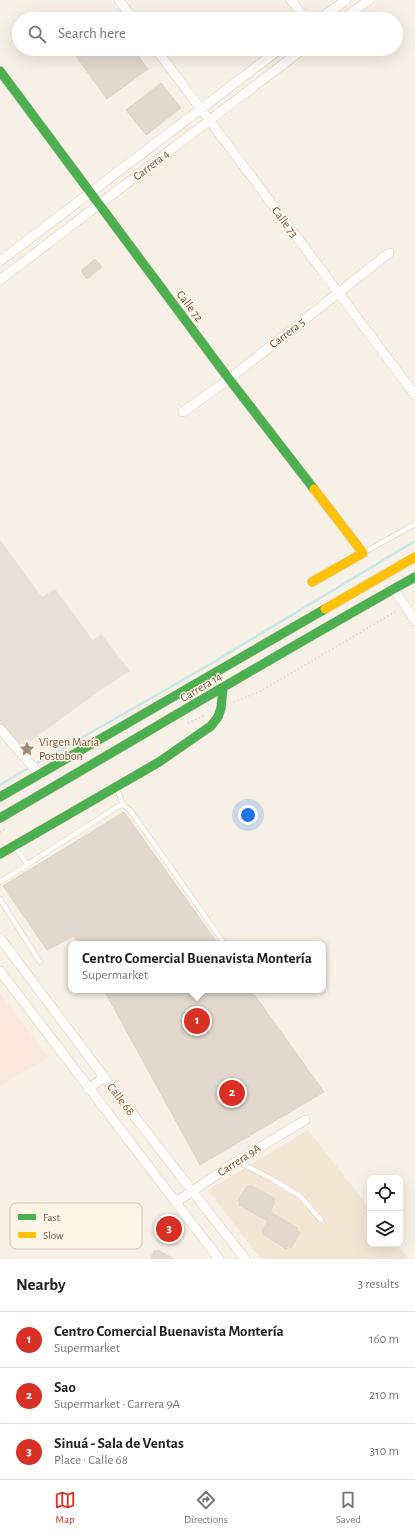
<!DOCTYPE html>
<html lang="en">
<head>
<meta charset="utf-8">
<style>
  :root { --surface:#fff; --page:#f2f2f2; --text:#202124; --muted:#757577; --line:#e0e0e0; --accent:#d93025 }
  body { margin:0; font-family:"Alegreya Sans",sans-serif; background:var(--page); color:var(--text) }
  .controls { position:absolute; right:12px; bottom:12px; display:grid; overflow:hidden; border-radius:8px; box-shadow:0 4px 16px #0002 }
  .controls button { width:36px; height:36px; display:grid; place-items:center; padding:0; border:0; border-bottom:1px solid var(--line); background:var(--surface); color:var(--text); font:20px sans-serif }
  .you { position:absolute; left:248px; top:815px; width:14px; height:14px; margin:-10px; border:3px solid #fff; border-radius:50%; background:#1a73e8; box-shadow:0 0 0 6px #1a73e833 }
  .badge { display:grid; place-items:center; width:26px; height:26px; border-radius:50%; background:var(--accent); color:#fff; font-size:13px; font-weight:700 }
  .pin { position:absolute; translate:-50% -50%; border:2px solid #fff; box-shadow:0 1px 4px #0006 }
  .popup { position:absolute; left:68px; top:941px; width:258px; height:52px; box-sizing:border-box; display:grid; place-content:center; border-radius:8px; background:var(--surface); filter:drop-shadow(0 1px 3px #0005); font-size:13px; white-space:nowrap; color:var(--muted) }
  .popup b { font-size:15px; color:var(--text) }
  .popup::after { content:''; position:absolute; left:50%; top:100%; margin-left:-8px; border:8px solid transparent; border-top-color:var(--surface) }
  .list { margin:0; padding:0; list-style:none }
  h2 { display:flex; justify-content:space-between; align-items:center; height:52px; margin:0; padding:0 16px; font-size:17px }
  h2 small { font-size:13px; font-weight:400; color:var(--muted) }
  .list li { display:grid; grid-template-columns:26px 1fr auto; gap:12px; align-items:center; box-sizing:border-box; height:56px; padding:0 16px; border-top:1px solid var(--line) }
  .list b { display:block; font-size:15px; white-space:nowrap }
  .list p { margin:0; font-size:13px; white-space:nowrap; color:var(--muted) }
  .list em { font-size:13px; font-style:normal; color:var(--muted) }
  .icon { flex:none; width:22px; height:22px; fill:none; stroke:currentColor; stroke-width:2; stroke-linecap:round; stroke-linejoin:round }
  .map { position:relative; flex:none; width:415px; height:1259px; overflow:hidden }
  .search { position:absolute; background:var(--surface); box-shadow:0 4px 16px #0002; left:12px; right:12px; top:12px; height:44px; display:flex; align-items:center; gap:10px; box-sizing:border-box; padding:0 14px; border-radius:22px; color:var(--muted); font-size:15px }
  .sheet { height:220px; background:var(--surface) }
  nav { display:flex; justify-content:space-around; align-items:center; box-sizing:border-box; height:56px; border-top:1px solid var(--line); background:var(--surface); font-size:11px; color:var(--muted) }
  nav a { display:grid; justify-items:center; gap:2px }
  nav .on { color:var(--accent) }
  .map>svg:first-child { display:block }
  .residential { fill:#f3e6d5 }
  .commercial { fill:#fbe7db }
  .industrial { fill:#e9e0d7 }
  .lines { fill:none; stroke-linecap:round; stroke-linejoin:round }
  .stream { stroke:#c7e6e7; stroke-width:2.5 }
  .building { fill:#e3d8cd; stroke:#e0d2c8 }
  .lane-casing { stroke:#d8cdc4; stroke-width:5.5 }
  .street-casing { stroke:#d8cdc4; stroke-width:10 }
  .fast-casing { stroke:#d7ccc3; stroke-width:10 }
  .slow-casing { stroke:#d7ccc3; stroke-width:10 }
  .path { stroke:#dad0ca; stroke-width:1.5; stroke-dasharray:1 3; stroke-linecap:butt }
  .lane { stroke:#fefdfb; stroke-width:4.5 }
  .street { stroke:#fefdfb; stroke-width:9 }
  .fast { stroke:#4caf50; stroke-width:9 }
  .slow { stroke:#ffc107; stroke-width:9 }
  .labels { text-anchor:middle; stroke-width:3; stroke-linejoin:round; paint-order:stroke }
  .street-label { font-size:12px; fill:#765645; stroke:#fff5e7 }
  .poi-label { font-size:12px; fill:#765645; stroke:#fff5e7; text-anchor:start }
  .key { fill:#fff5e7; stroke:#d6c5b6; stroke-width:1 }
  .key-label { font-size:11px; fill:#765645 }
</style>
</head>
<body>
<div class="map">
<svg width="415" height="1259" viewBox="0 0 415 1259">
  <rect width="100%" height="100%" fill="#f7f0e6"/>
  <path class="residential" d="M308,1130L370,1209V1244H397L409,1259H261L208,1190Z"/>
  <path class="commercial" d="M0,993L48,1057L0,1086Z"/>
  <path class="industrial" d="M0,540L42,597L55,589L93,640L101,634L130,671L99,691L27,744L11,743L0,728Z"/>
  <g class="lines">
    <path class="stream" d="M34,765L202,669L415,541
      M0,785L30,767"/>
  </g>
  <path class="building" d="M85,49H133L148,69L107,99L76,56Z
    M161,83L181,108L146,135L126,110Z
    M95,259L102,267L87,279L81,271Z
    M124,812L218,944H78L74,936L47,950L3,886Z
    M104,990H251L324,1092L200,1165Z
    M251,1185L275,1199L273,1201L275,1202L270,1212L297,1228L296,1230L300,1233L291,1248L287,1246L286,1249L263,1234L264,1232L262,1231L268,1221L239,1205L240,1203L238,1201L247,1186L250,1187Z
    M163,1220L179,1230L175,1237L159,1227Z
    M155,1250L157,1252L158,1250L174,1259H150Z"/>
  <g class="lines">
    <g class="lane-casing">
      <path id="lane" d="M365,552L415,524
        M117,788L123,805
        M15,847L27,864
        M0,882L117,807L123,805L130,810L224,943
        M0,899L40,962
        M237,1161L272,1179L300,1196L321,1220"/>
    </g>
    <g class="street-casing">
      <path id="street" d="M119,0L133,19
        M291,0L306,19
        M320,19L346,0
        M343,19L369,0
        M156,49L415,395
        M0,261L280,49
        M0,280L303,49
        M183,412L229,379L389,253
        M394,589L415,621
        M0,729L40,775
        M0,938L104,1077L245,1259
        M0,971L219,1259
        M88,1089L104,1077
        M176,1202L237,1161L305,1120"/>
    </g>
    <g class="fast-casing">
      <path id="fast" d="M0,71L229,379L314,489
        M0,797L325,609
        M0,818C138,738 275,655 415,577
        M0,854L159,762L211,726L218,717L221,708L223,688"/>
    </g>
    <g class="slow-casing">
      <path id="slow" d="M312,582L363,553L314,489
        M325,609L415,557"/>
    </g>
    <path class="path" d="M234,702L261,691L398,610
      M188,723L205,715
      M0,832L5,829"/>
    <use href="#lane" class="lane"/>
    <use href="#street" class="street"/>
    <use href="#fast" class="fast"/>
    <use href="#slow" class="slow"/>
  </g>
  <defs>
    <g id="sight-bare" transform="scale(1.2)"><path d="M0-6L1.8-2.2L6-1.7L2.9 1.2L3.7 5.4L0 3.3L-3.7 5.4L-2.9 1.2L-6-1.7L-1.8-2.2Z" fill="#a38c7d" stroke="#fff5e7" stroke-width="2.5" paint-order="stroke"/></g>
  </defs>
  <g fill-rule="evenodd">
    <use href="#sight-bare" x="27" y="749"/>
  </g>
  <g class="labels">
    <g class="street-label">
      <text transform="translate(151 165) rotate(-38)" y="4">Carrera 4</text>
      <text transform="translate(285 222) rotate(53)" y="4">Calle 73</text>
      <text transform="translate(190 306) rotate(53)" y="4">Calle 72</text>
      <text transform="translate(287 333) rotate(-38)" y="4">Carrera 5</text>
      <text transform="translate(201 687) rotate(-31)" y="4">Carrera 14</text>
      <text transform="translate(121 1099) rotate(52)" y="4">Calle 68</text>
      <text transform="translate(239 1160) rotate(-33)" y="4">Carrera 9A</text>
    </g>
    <g class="poi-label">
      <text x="39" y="746">Virgen María<tspan x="39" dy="14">Postobon</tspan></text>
    </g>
  </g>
  <rect x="10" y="1203" width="132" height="46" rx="6" class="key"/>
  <rect x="18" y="1214" width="18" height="6" fill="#4caf50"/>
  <rect x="18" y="1232" width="18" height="6" fill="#ffc107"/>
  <g class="key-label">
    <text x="43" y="1221">Fast</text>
    <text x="43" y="1239">Slow</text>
  </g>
</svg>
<div class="controls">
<button><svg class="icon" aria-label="locate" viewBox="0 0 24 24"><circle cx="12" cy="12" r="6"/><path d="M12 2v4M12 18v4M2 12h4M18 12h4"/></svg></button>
<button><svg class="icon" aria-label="layers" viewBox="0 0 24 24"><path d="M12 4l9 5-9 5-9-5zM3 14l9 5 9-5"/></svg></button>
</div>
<div class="you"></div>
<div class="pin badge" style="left:197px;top:1021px">1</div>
<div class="popup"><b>Centro Comercial Buenavista Montería</b>Supermarket</div>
<div class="pin badge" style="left:232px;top:1093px">2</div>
<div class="pin badge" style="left:169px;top:1229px">3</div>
<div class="search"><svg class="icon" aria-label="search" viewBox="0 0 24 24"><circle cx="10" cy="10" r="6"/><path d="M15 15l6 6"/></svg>Search here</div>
</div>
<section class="sheet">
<h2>Nearby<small>3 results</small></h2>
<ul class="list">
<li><span class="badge">1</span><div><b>Centro Comercial Buenavista Montería</b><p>Supermarket</p></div><em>160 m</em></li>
<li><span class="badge">2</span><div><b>Sao</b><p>Supermarket · Carrera 9A</p></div><em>210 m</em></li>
<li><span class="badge">3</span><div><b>Sinuá - Sala de Ventas</b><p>Place · Calle 68</p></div><em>310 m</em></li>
</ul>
</section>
<nav>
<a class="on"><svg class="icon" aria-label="map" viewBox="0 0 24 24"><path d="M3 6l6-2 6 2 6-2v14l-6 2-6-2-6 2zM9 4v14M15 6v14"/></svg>Map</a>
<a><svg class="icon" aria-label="directions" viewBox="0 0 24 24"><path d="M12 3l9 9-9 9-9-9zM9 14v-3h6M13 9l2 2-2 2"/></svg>Directions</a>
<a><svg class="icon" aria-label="saved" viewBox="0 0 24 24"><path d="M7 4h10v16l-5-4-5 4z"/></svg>Saved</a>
</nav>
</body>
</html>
